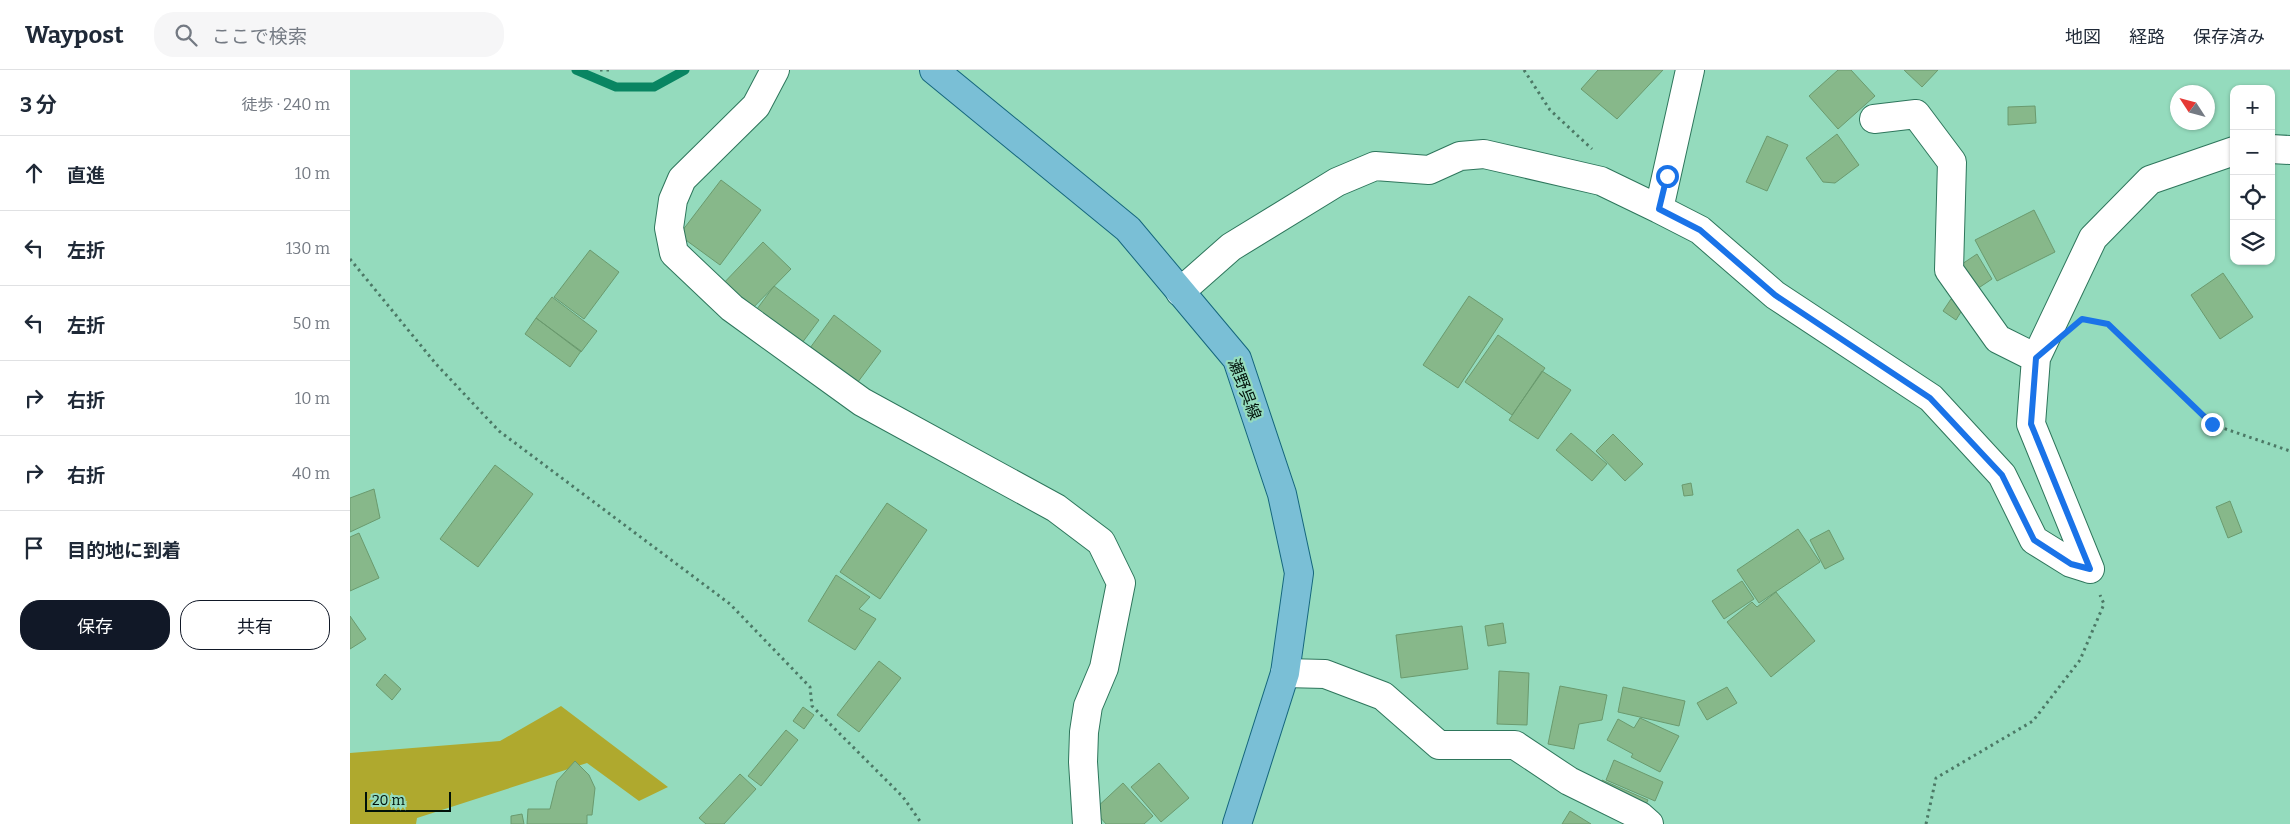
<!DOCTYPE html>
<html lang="ja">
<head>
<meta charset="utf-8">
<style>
  :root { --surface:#fff; --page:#f6f6f7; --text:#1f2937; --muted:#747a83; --line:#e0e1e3; --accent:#111827 }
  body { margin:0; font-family:Bitter,"Noto Sans JP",serif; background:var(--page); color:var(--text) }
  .controls { position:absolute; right:15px; top:15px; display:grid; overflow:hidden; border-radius:10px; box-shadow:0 1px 4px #0004 }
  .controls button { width:45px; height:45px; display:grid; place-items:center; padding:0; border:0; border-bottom:1px solid var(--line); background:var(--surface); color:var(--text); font:25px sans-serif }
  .compass { position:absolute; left:1820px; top:15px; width:45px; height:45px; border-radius:50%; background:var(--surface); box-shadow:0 1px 4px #0004; rotate:306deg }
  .scale { position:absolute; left:15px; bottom:12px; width:86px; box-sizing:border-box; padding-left:5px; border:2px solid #001109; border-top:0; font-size:14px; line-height:18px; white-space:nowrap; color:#001109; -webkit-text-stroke:4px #94dbbd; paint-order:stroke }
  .stop { position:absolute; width:15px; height:15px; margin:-11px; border:4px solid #1a73e8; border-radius:50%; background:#fff }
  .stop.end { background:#1a73e8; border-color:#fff; box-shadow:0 1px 5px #0008 }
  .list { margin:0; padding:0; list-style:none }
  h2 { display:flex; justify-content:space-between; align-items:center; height:65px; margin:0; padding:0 20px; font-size:21px }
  h2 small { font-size:16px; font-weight:400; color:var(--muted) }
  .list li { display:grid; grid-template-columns:32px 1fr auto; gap:15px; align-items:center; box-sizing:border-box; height:75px; padding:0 20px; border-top:1px solid var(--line) }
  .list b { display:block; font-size:19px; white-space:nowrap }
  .list em { font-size:16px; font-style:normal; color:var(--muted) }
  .actions { display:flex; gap:10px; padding:15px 20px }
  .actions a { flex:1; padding:11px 0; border:1px solid var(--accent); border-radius:20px; text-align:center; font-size:18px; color:var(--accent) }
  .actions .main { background:var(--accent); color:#fff }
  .icon { flex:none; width:28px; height:28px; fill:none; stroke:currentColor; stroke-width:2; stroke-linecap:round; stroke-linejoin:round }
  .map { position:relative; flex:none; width:1940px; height:754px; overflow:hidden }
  header { display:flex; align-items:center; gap:30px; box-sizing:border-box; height:70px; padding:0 25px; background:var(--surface); border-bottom:1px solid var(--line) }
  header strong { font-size:24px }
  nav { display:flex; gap:28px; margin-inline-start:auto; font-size:18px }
  .search { width:350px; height:45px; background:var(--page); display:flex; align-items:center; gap:12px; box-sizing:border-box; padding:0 18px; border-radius:20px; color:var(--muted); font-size:19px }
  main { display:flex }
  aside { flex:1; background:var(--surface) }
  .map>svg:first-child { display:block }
  .green { fill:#afa92e }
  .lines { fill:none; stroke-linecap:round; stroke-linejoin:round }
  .stream { stroke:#098562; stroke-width:9 }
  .building { fill:#87b88a; stroke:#6a9a6e }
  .minor-casing { stroke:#2e765c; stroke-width:30 }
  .major-casing { stroke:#15667d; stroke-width:30 }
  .path { stroke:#4c7966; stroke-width:3; stroke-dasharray:2.5 4; stroke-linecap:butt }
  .minor { stroke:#fff; stroke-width:28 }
  .major { stroke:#7abfd6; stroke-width:28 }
  .route { stroke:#1a73e8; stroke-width:6 }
  .labels { text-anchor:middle; stroke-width:4.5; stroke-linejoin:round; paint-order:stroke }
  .street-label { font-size:16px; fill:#001109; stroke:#94dbbd }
</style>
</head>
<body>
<header>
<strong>Waypost</strong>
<div class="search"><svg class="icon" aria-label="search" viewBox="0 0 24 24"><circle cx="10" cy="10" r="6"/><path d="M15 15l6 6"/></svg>ここで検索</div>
<nav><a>地図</a><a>経路</a><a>保存済み</a></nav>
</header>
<main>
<aside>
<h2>3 分<small>徒歩 · 240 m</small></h2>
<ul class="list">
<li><svg class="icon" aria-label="ahead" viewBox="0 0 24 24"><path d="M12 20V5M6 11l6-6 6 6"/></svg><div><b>直進</b></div><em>10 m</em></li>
<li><svg class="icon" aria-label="left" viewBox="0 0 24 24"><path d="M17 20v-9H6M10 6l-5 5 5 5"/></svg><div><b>左折</b></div><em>130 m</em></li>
<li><svg class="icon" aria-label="left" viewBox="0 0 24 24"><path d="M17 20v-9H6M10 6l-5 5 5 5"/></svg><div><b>左折</b></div><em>50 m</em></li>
<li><svg class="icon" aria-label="right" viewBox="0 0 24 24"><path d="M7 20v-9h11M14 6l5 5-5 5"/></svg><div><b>右折</b></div><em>10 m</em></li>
<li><svg class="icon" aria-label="right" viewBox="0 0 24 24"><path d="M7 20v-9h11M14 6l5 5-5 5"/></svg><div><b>右折</b></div><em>40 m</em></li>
<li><svg class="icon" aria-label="arrive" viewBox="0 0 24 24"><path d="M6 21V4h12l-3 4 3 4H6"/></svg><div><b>目的地に到着</b></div></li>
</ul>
<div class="actions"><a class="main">保存</a><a>共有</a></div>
</aside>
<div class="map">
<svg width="1940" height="754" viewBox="0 0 1940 754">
  <rect width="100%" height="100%" fill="#94dbbd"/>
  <path class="green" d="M211,636L318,717L289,731L237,693L67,748L66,754H0V683L150,671Z"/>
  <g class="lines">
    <path class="stream" d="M226,0L266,17H304L335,0"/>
  </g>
  <path class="building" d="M1248,0H1313L1267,49L1231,19Z
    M1488,0H1501L1525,26L1488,59L1459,26Z
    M1554,0H1588L1572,17Z
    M1685,36L1686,53L1658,55V37Z
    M1487,64L1509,95L1485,113L1473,112L1456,88Z
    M1417,66L1438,75L1417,121L1396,112Z
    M371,110L411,140L370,195L329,165Z
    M1684,140L1705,182L1647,211L1625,170Z
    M413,172L441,199L396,245L369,218Z
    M240,180L269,202L234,249L204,227Z
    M1627,184L1642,209L1627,219L1612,194Z
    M1873,203L1903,247L1870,269L1841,225Z
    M424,216L469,250L452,273L407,239Z
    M1119,226L1153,249L1108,318L1073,295Z
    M202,227L247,261L231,282L186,248Z
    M1601,229L1614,237L1606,250L1593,241Z
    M484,245L531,281L499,324L452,289Z
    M186,248L231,281L220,297L175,264Z
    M1148,265L1195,298L1162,345L1115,312Z
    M1192,301L1221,320L1188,369L1159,350Z
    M1221,363L1257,394L1242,411L1206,380Z
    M1263,364L1293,394L1275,411L1246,381Z
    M145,395L183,424L128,497L90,469Z
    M1341,413L1343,425L1334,426L1332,415Z
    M24,419L30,448L0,462V428Z
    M1880,431L1892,462L1878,468L1866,437Z
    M537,433L577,460L530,529L490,502Z
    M1448,459L1470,492L1409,533L1387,500Z
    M1479,460L1494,489L1475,499L1460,470Z
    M9,463L29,508L0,521V467Z
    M486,505L520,527L509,539L526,549L505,580L458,551Z
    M1392,511L1404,529L1374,549L1362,531Z
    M1426,522L1465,571L1421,607L1377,552L1402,532L1407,537Z
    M0,546L16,569L0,579Z
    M1153,553L1156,573L1138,576L1135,556Z
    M1112,556L1118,599L1051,608L1046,565Z
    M529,591L551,608L509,662L487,645Z
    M1149,601L1179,603L1177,655L1147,654Z
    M35,604L51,619L42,630L26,615Z
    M1210,616L1257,625L1252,650L1229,654L1224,679L1198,674Z
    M1273,617L1335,631L1329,656L1268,642Z
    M1377,617L1387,633L1357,650L1347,633Z
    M453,637L464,645L454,659L443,651Z
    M1290,648L1329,666L1310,702L1281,687L1283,684L1257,670L1268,649L1284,658Z
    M436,660L448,670L411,716L398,706Z
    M1264,690L1313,712L1305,731L1256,710Z
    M225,691L239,705L245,718L242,745H237V754H177L178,739H200L207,711Z
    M809,693L839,728L811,752L781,717Z
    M390,704L406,719L374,754H356L349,748Z
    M1252,710L1298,730L1292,743L1247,723Z
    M773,713L803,746L794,754H756L744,740Z
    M1220,741L1241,754H1212Z
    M172,744L174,754H161V746Z"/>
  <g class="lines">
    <g class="minor-casing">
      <path id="minor" d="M425,0L406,36L332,109L323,130L319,158L324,183L382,238L512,332L706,438L751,472L771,513L754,598L738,636L734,662L733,692L737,754
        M1340,0L1309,139L1350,160L1425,225L1581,328L1652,405L1684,470L1721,493L1740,499
        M1524,49L1566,44L1602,92L1599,200L1648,269L1686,288
        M1921,79L1940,80
        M830,222L881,177L987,112L1025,96L1079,100L1110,86L1134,84L1251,111L1309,139
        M1740,499L1681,354L1686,288L1743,168L1800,110L1884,81
        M935,603L975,604L1033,626L1089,675H1165L1219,711L1290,746L1299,754"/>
    </g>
    <g class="major-casing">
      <path id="major" d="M584,0L778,159L887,289L932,424L949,503L935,603L887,754"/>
    </g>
    <path class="path" d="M250,0H259
      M1174,0L1200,40L1242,79
      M0,189L86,294L149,361L380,534L460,617L462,636L553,727L572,754
      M1735,249L1758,253L1861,354L1940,381
      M1576,754L1586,708L1683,651L1730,590L1754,534L1750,525"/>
    <use href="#minor" class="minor"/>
    <use href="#major" class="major"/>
  </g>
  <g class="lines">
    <path class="route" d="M1317,106L1309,139L1350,160L1425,225L1580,328L1652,405L1684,470L1721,494L1740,499L1681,354L1686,288L1732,249L1758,254L1862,354"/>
  </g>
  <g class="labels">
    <g class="street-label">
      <text transform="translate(895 319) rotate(69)" y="6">瀬野呉線</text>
    </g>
  </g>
</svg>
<div class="controls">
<button>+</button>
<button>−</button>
<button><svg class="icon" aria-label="locate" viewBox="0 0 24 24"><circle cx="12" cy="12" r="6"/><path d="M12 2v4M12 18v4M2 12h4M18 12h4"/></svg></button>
<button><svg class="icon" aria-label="layers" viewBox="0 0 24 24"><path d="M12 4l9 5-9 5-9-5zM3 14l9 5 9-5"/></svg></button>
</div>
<svg class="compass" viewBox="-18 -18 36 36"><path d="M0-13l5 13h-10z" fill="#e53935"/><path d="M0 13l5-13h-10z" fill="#747a83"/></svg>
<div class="scale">20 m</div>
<div class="stop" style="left:1317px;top:106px"></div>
<div class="stop end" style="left:1862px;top:354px"></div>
</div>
</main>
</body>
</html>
